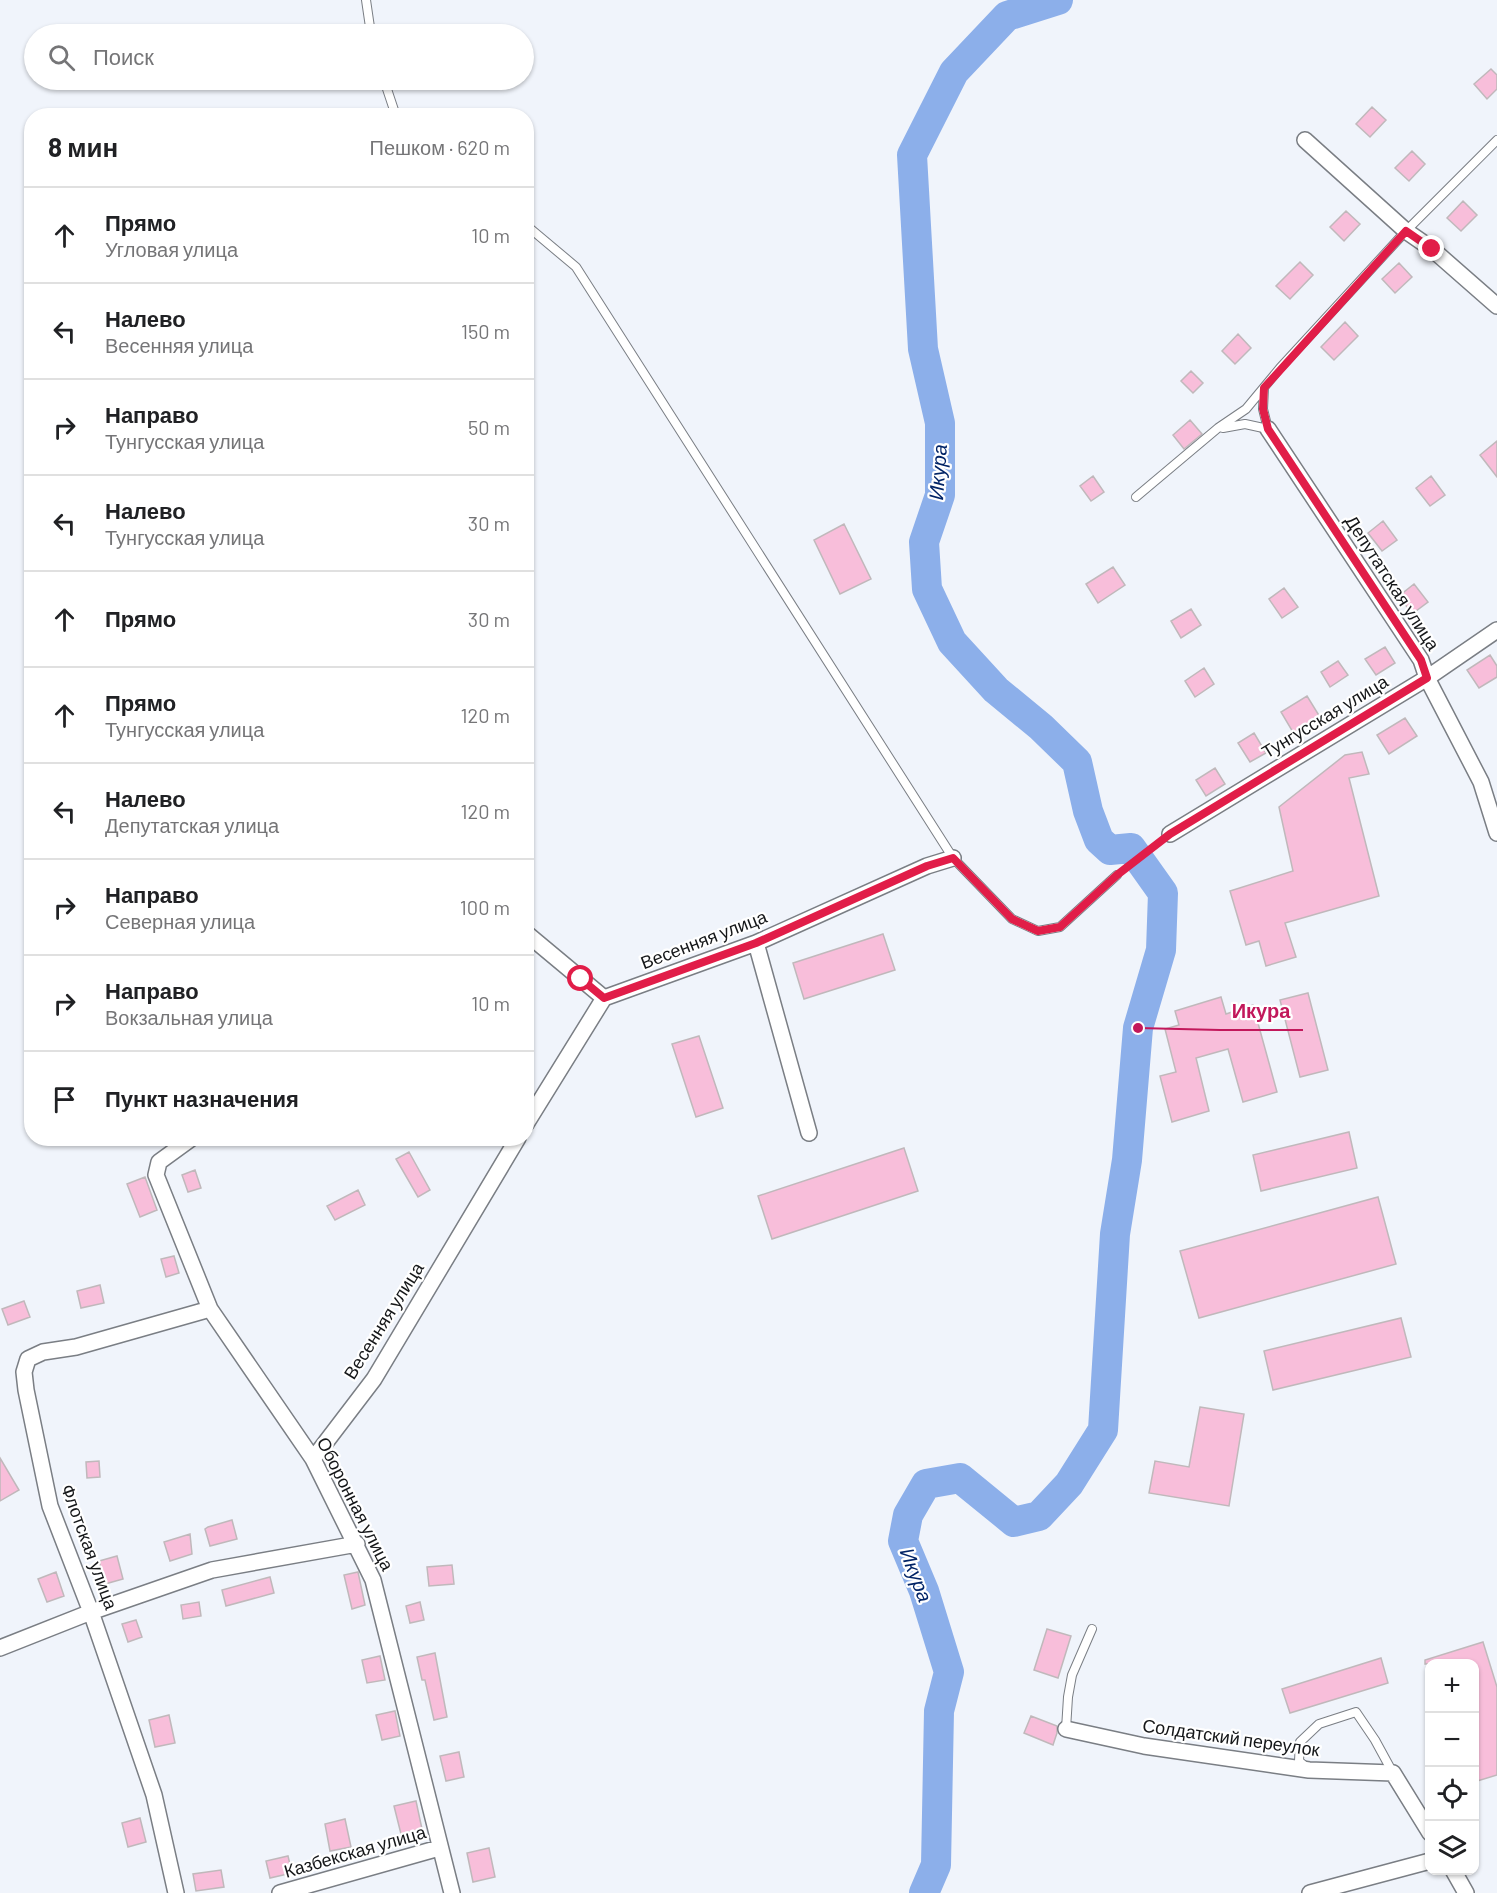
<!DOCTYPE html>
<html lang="ru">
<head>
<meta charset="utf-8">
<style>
  :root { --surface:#fff; --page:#f6f6f6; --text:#202124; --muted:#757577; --line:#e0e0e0 }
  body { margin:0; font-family:Barlow,sans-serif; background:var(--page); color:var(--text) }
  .controls { position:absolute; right:18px; bottom:18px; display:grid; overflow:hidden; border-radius:12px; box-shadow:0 2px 4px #0004 }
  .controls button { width:54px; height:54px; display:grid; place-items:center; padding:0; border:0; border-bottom:2px solid var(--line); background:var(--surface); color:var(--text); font:30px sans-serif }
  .stop { position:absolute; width:18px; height:18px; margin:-14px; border:4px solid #e11d48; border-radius:50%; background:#fff }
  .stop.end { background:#e11d48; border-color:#fff; box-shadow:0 2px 6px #0008 }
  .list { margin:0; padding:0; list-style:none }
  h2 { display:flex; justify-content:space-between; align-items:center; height:78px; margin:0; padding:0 24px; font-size:26px }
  h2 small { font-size:20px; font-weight:400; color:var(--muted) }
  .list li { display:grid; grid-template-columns:39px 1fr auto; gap:18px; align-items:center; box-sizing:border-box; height:96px; padding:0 24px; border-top:2px solid var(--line) }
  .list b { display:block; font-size:22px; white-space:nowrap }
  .list p { margin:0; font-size:20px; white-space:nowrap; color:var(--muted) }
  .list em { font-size:20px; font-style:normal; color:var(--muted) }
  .icon { flex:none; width:33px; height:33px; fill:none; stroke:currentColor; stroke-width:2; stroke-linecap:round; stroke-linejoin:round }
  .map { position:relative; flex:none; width:1497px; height:1893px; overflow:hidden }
  .search { position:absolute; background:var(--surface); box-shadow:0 2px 4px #0004; left:24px; top:24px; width:510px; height:66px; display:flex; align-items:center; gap:15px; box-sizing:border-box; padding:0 21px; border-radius:33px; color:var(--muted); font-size:22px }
  .panel { position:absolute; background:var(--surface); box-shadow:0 2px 4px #0004; left:24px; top:108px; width:510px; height:1038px; border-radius:24px }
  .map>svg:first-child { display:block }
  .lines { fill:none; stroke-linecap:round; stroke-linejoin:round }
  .river { stroke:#8cafea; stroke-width:30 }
  .building { fill:#f8beda; stroke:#c0b8bb; stroke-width:1.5 }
  .service-casing { stroke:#7a7e84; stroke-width:10 }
  .minor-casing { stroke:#7a7e84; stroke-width:18 }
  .path { stroke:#a3a6ac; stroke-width:3; stroke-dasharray:3 4.5; stroke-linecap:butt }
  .service { stroke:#fff; stroke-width:8 }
  .minor { stroke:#fff; stroke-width:15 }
  .route { stroke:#e11d48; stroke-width:8 }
  .labels { text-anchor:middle; stroke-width:4.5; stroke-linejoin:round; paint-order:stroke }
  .street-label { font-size:18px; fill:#151719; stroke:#fff }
  .water-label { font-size:20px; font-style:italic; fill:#002366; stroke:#fff }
  .leader { fill:none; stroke:#c2185b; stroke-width:2 }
  .callout-dot { fill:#c2185b; stroke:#fff; stroke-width:2 }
  .callout-label { font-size:20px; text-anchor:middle; font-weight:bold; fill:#c2185b; stroke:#fff; stroke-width:4.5; stroke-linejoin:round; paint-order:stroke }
</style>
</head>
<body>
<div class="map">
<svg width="1497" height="1893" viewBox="0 0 1497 1893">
  <rect width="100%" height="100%" fill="#f0f4fb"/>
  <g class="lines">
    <path class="river" d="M924,1893L936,1865L939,1711L949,1672L924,1591L903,1541L908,1515L926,1484L960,1478L1014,1522L1039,1516L1069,1484L1103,1430L1115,1234L1127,1160L1138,1028L1161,950L1163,893L1131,848L1110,850L1099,840L1088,811L1077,762L1041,727L996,690L952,642L927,589L924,542L940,495V423L923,349L912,155L954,72L1007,16L1058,0"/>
  </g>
  <path class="building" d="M1491,69L1497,75V89L1487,99L1474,84Z
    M1372,107L1386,120L1370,137L1356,124Z
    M1412,151L1425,164L1409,181L1395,168Z
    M1463,201L1477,215L1461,231L1447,218Z
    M1346,211L1360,224L1344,241L1330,227Z
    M1300,262L1313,275L1290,299L1276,286Z
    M1399,263L1412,277L1395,293L1382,279Z
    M1345,322L1358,336L1334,360L1321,347Z
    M1238,334L1251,348L1235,364L1222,351Z
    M1191,371L1203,383L1193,393L1181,381Z
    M1190,420L1202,434L1184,449L1173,435Z
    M1497,441V477L1480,455Z
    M1093,476L1104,492L1091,501L1080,486Z
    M1431,476L1445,495L1430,506L1416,488Z
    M1383,521L1397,540L1382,551L1368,533Z
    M844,524L871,579L840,594L814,540Z
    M1113,567L1125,585L1098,603L1086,584Z
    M1414,584L1428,602L1412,614L1399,596Z
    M1284,588L1298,607L1282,618L1269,599Z
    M1191,609L1201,625L1181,638L1171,621Z
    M1385,647L1395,663L1376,675L1365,659Z
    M1490,655L1497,666V677L1479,688L1467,670Z
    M1338,661L1348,675L1330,687L1321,672Z
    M1204,668L1214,684L1195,697L1185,681Z
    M1307,696L1320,717L1294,734L1281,712Z
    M1405,718L1417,736L1389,754L1377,735Z
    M1254,733L1266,753L1250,762L1238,743Z
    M1362,752L1369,774L1349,778L1379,896L1285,923L1296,957L1266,966L1259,941L1246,945L1230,891L1293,871L1279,807L1345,755Z
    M1215,768L1225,784L1206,796L1196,780Z
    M883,934L895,970L804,999L793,963Z
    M1308,993L1328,1070L1300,1077L1280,1000Z
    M1221,997L1226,1014L1253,1005L1277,1092L1243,1102L1228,1049L1196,1058L1209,1111L1172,1122L1160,1076L1176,1072L1165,1029L1179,1025L1175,1011Z
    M699,1036L723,1108L696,1117L672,1044Z
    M1349,1132L1357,1168L1261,1191L1253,1155Z
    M904,1148L918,1191L772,1239L758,1196Z
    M409,1152L430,1190L418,1197L396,1159Z
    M195,1170L201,1188L188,1192L182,1175Z
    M145,1177L157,1210L140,1217L127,1184Z
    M358,1190L365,1205L335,1220L327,1206Z
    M1378,1197L1396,1264L1199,1318L1180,1251Z
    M174,1256L179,1273L166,1277L161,1259Z
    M100,1285L104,1303L81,1308L77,1291Z
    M24,1301L30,1317L8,1325L2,1309Z
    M1401,1318L1411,1357L1273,1390L1264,1351Z
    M1200,1407L1244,1414L1229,1506L1149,1493L1155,1461L1189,1467Z
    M0,1458L19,1490L0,1501Z
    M99,1461L100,1477L87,1478L86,1462Z
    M232,1520L237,1539L210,1546L205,1529L208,1527Z
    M190,1534L192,1554L170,1561L164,1542Z
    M117,1556L123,1579L105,1584L99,1561Z
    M452,1565L454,1584L429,1586L427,1567Z
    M56,1572L64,1596L47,1602L38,1579Z
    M358,1572L365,1605L352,1609L344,1575Z
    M270,1577L274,1593L226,1606L222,1590Z
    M199,1602L201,1616L183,1619L181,1605Z
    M420,1602L424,1620L410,1623L406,1606Z
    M136,1620L142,1637L128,1642L122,1624Z
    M1047,1629L1071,1636L1058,1678L1034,1670Z
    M1483,1642L1497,1687V1775L1474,1782V1664H1425V1660Z
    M435,1653L447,1717L434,1720L425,1680H422L417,1657Z
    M380,1656L385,1680L367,1683L362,1660Z
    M1381,1658L1388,1683L1290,1713L1282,1689Z
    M395,1711L400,1736L382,1740L376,1715Z
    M169,1715L175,1743L155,1747L149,1720Z
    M1031,1716L1057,1726V1733L1053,1745L1024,1733Z
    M459,1752L464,1777L446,1781L440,1756Z
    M416,1801L422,1829L401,1834L394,1806Z
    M140,1818L146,1842L128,1847L122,1823Z
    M345,1819L351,1847L330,1851L325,1824Z
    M489,1848L495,1877L473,1882L467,1853Z
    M288,1856L292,1873L270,1878L266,1861Z
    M221,1870L224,1887L196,1891L193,1874Z"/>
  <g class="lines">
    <g class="service-casing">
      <path id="service" d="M366,0L371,34
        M384,80L396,116
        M526,225L576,267L953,858L1012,919L1038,931L1060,927L1117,875
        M1223,428L1245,424L1268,429L1263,409L1264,388
        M1136,497L1218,428L1246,409L1280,368L1406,231L1497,140
        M1066,1729L1068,1697L1072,1675L1092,1629
        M1305,1766L1299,1761L1300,1742L1319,1724L1356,1712L1375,1740L1393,1773"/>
    </g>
    <g class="minor-casing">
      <path id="minor" d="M1305,140L1406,231L1432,249L1497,306
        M1268,429L1421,660L1427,678L1481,782L1497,833
        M1170,834L1427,678L1497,630
        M526,933L604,998
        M756,943L809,1133
        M526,1124L604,998L756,943L927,866L953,858
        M192,1138L159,1162L156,1175L210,1309L313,1459L373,1580L452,1893
        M313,1459L374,1379L518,1138
        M0,1648L91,1612L212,1570L357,1544
        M1066,1729L1144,1746L1309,1770L1393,1773L1430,1833
        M1453,1870L1466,1893
        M176,1893L154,1795L91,1612L50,1506L26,1390L24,1372L28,1359L43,1352L76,1347L210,1309
        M280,1893L439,1848
        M1310,1893L1430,1861"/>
    </g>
    <path class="path" d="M1126,868L1158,843"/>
    <use href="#service" class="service"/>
    <use href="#minor" class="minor"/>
  </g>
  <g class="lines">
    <path class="route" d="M581,979L604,998L756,943L927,866L953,858L1012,919L1038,931L1060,927L1117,875L1170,834L1427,678L1421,660L1268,429L1263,409L1264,388L1406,231L1432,249"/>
  </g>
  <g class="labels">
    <g class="street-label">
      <text transform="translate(1392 583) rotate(57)" y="6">Депутатская улица</text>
      <text transform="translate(1325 717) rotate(-31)" y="6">Тунгусская улица</text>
      <text transform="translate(704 940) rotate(-21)" y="6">Весенняя улица</text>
      <text transform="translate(384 1321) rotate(-58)" y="6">Весенняя улица</text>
      <text transform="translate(355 1504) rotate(63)" y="6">Оборонная улица</text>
      <text transform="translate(89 1547) rotate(70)" y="6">Флотская улица</text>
      <text transform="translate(1231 1738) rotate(8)" y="6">Солдатский переулок</text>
      <text transform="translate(355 1852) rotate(-16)" y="6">Казбекская улица</text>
    </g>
    <g class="water-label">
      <text transform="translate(938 472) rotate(-86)" y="7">Икура</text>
      <text transform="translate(916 1575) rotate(69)" y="7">Икура</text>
    </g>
  </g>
  <path class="leader" d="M1138 1028L1220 1030H1303"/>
  <circle class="callout-dot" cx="1138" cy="1028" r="6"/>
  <g class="callout-label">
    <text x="1261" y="1018">Икура</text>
  </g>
</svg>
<div class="controls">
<button>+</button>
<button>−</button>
<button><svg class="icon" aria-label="locate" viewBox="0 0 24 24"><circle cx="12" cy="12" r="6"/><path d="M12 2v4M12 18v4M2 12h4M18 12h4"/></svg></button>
<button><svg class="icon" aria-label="layers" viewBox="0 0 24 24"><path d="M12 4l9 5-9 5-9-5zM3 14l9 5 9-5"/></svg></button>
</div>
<div class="stop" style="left:581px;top:979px"></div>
<div class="stop end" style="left:1432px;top:249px"></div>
<div class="search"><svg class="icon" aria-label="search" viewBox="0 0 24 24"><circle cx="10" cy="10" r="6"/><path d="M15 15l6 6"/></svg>Поиск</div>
<section class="panel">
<h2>8 мин<small>Пешком · 620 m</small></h2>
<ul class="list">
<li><svg class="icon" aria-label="ahead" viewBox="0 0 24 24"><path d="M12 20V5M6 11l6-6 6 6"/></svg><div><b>Прямо</b><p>Угловая улица</p></div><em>10 m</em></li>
<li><svg class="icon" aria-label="left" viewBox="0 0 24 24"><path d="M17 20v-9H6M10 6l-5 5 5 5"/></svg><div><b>Налево</b><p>Весенняя улица</p></div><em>150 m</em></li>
<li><svg class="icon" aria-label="right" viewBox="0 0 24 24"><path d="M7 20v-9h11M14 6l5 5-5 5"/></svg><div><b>Направо</b><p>Тунгусская улица</p></div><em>50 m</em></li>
<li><svg class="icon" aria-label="left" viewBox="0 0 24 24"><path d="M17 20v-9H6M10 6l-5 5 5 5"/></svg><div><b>Налево</b><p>Тунгусская улица</p></div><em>30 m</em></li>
<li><svg class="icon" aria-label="ahead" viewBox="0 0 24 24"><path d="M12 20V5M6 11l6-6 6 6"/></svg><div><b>Прямо</b></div><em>30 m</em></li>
<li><svg class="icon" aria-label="ahead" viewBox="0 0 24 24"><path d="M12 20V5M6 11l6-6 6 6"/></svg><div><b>Прямо</b><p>Тунгусская улица</p></div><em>120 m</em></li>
<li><svg class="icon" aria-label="left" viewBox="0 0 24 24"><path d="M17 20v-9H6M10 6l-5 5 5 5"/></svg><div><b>Налево</b><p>Депутатская улица</p></div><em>120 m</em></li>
<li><svg class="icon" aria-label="right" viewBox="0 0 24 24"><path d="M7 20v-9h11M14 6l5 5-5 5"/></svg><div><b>Направо</b><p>Северная улица</p></div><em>100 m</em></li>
<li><svg class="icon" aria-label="right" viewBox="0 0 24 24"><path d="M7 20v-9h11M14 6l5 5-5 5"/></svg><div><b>Направо</b><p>Вокзальная улица</p></div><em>10 m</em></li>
<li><svg class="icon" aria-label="arrive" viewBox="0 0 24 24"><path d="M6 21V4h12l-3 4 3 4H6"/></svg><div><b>Пункт назначения</b></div></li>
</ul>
</section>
</div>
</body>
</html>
